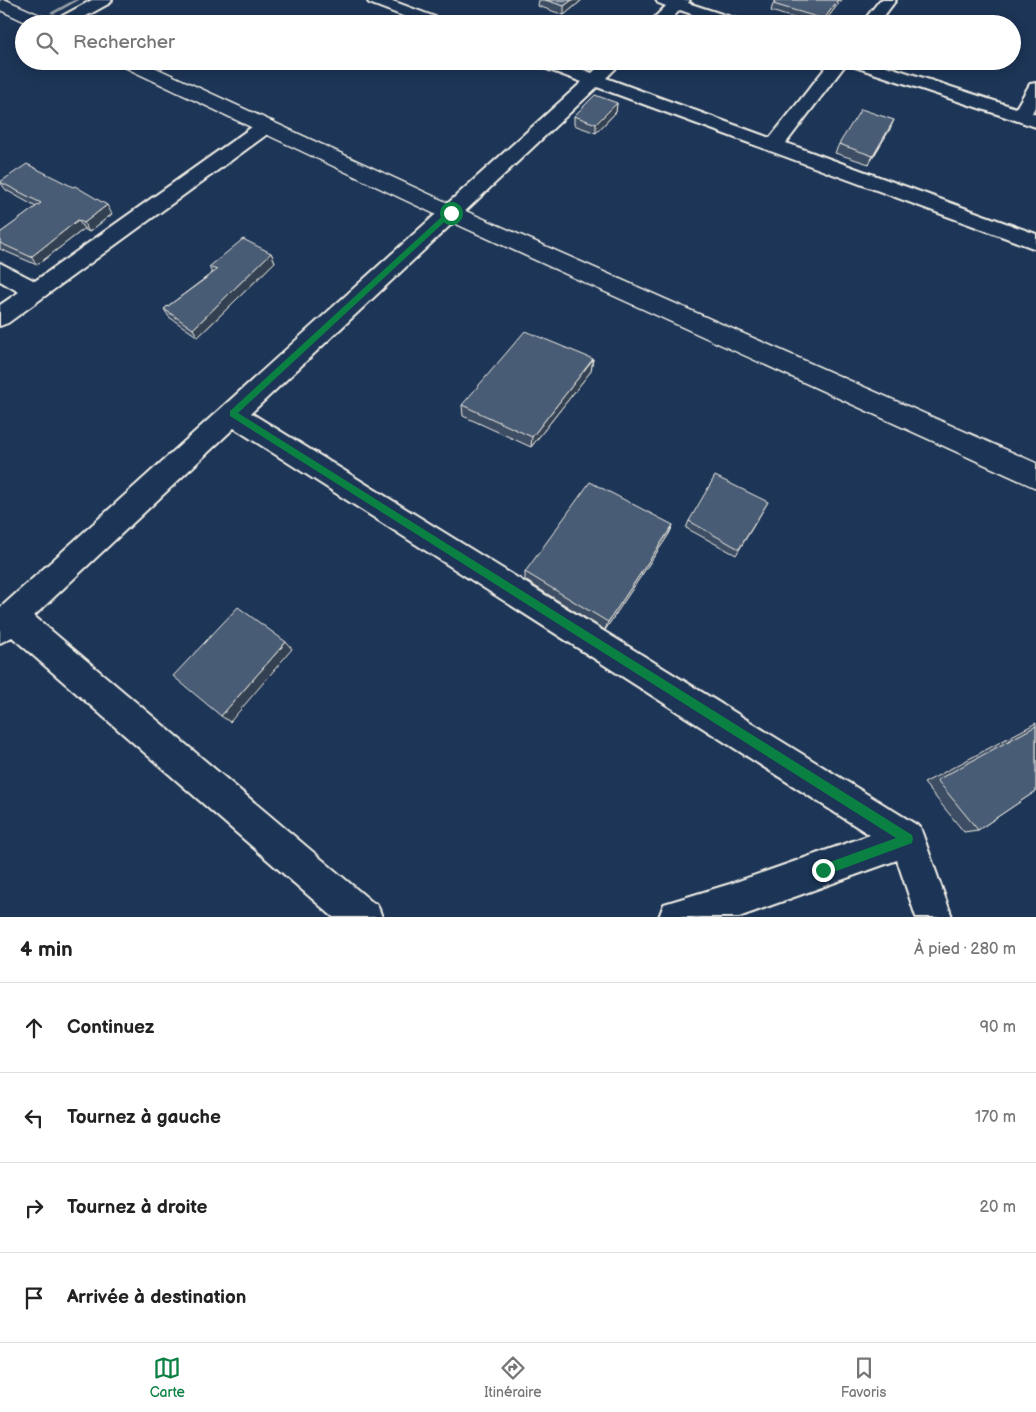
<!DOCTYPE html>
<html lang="fr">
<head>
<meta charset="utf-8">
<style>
  :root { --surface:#fff; --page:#f2f2f2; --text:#222; --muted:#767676; --line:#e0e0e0; --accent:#0b8043 }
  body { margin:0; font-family:"Balsamiq Sans",sans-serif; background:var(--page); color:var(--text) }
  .stop { position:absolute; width:15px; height:15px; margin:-11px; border:4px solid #0b8043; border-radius:50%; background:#fff }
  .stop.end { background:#0b8043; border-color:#fff; box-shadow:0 1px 5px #0008 }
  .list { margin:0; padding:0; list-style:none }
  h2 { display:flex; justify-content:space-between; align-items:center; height:65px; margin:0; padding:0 20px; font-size:21px }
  h2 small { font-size:16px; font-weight:400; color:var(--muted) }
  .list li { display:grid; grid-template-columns:32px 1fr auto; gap:15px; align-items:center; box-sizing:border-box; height:90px; padding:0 20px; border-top:1px solid var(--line) }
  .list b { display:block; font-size:19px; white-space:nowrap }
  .list em { font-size:16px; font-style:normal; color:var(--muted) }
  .icon { flex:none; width:28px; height:28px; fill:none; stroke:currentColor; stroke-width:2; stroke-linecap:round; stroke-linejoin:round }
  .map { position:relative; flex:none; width:1036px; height:917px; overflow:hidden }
  .search { position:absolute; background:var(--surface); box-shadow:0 2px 12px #0003; left:15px; right:15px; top:15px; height:55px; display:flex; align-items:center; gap:12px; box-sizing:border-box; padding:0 18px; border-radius:28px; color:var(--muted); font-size:19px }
  .sheet { height:425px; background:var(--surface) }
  nav { display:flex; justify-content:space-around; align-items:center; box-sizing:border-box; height:70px; border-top:1px solid var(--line); background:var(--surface); font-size:14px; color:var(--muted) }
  nav a { display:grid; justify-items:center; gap:2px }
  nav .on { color:var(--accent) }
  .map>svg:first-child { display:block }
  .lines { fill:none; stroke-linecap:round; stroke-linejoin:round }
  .stream { fill:#9aa2ab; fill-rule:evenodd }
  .minor-casing { stroke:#f4f1e8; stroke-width:4 }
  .major-casing { stroke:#f4f1e8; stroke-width:3 }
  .minor { fill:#1d3557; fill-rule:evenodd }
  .major { fill:#1d3557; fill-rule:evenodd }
  .wall { fill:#3e4e64; stroke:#f4f1e8 }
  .shaded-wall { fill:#324051; stroke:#f4f1e8 }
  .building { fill:#485b74; stroke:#f4f1e8 }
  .route { fill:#0b8043 }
</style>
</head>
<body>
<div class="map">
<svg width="1036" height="917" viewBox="0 0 1036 917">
  <rect width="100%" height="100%" fill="#1d3557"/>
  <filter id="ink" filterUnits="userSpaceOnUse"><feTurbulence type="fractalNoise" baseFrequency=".02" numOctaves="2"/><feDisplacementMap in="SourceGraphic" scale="10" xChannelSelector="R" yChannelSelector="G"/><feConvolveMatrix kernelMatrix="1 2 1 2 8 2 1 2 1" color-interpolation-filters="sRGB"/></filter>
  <g filter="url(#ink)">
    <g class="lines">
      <path class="stream" d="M74,0H79L54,14L50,13Z"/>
      <g class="minor-casing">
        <path id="minor" d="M92,0H112L110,3L72,24H51L53,21Z
          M367,0H390L446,21L448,24H424L369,3Z
          M656,0H690L688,3L743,21L745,24H720L680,10L666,24H648L666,6L658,3Z
          M880,0H896L878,24H861Z
          M534,61H559L592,73L605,61H623L606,78L770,138L831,61H871L1016,108L1030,84L1036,83V105L1032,113L1036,115V127L846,64L786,143L1036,234V249L597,87L251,413L920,827L952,917H916L897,860L739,917H659L664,904L730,884L870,835L234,428L34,616L372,902L377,904L382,917H333L12,637L0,643V608L582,82L536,65Z
          M266,120L273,122L275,126L273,130L8,323L0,326V305L19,292L0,281V263L35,281L259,122Z"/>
      </g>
      <g class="major-casing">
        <path id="major" d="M0,0H6L51,20L53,24H30L0,10Z
          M117,61H141L459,208L1036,463V488L443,218L120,65Z"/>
      </g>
      <use href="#minor" class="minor"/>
      <use href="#major" class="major"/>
    </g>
    <path class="wall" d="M539,0H582L564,15L538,6Z
      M776,0H841L823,24H813L771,11L773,4Z
      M617,103L616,112L596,133L574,125V116Z
      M890,129L869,164L835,153L839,144Z
      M0,181L112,214L89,232L84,229L37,265L0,249V233L36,207L6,190L0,182Z
      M271,253L275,262L198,337L169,317L164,309L212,273L209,267Z
      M593,359L591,371L531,447L463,416L462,405Z
      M768,502L736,555L686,528L689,521Z
      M673,525L669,534L605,630L525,580V572Z
      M1036,723V791L978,830L964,832L924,783Z"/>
    <path class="shaded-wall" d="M572,0H582L564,15V6Z
      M838,0H841L823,24H822L824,19Z
      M617,103L616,112L596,133V124Z
      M894,120L890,129L869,164L873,156Z
      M107,205L112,214L89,232L84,223Z
      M78,220L84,229L37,265L31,257Z
      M271,253L275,262L198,337L193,329Z
      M593,359L591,371L531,447L532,437Z
      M673,525L669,534L605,630L608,622Z
      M286,642L292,649L230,722L221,716Z"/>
    <path class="building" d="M545,0H572L564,6Z
      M776,0H838L824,19L773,4Z
      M595,95L617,103L596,124L574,116Z
      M861,109L894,120L873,156L839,144Z
      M27,164L73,187L75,186L107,205L84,223L78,220L31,257L0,243V233L41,203L0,182Z
      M243,239L271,253L193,329L164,309L217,270L209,267Z
      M525,331L593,359L532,437L462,405Z
      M715,476L768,502L739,549L689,521Z
      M590,482L673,525L608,622L525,572Z
      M238,607L286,642L221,716L173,676Z
      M1036,726V791L978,830L937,780Z"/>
  </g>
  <path class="route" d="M448,211L454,213L238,413L912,835L913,839L912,843L823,876L819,874L817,870L819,866L896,838L230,416V411Z"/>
</svg>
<div class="stop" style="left:451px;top:213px"></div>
<div class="stop end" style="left:823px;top:870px"></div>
<div class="search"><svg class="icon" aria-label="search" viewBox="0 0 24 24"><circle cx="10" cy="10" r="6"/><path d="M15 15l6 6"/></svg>Rechercher</div>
</div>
<section class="sheet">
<h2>4 min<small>À pied · 280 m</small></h2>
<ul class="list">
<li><svg class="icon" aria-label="ahead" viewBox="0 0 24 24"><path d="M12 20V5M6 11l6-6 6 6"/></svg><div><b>Continuez</b></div><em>90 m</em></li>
<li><svg class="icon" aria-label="left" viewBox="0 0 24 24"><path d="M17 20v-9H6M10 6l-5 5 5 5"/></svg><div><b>Tournez à gauche</b></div><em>170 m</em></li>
<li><svg class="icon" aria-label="right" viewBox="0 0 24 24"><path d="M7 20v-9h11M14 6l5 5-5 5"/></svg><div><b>Tournez à droite</b></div><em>20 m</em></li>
<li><svg class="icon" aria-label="arrive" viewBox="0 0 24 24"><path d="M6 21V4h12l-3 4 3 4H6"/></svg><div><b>Arrivée à destination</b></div></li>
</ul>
</section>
<nav>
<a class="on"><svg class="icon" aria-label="map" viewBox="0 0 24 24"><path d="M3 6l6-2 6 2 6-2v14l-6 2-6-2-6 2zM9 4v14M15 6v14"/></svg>Carte</a>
<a><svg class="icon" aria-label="directions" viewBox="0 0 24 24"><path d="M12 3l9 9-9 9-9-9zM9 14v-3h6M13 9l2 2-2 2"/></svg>Itinéraire</a>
<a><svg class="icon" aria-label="saved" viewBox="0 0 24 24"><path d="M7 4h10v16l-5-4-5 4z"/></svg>Favoris</a>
</nav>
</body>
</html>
